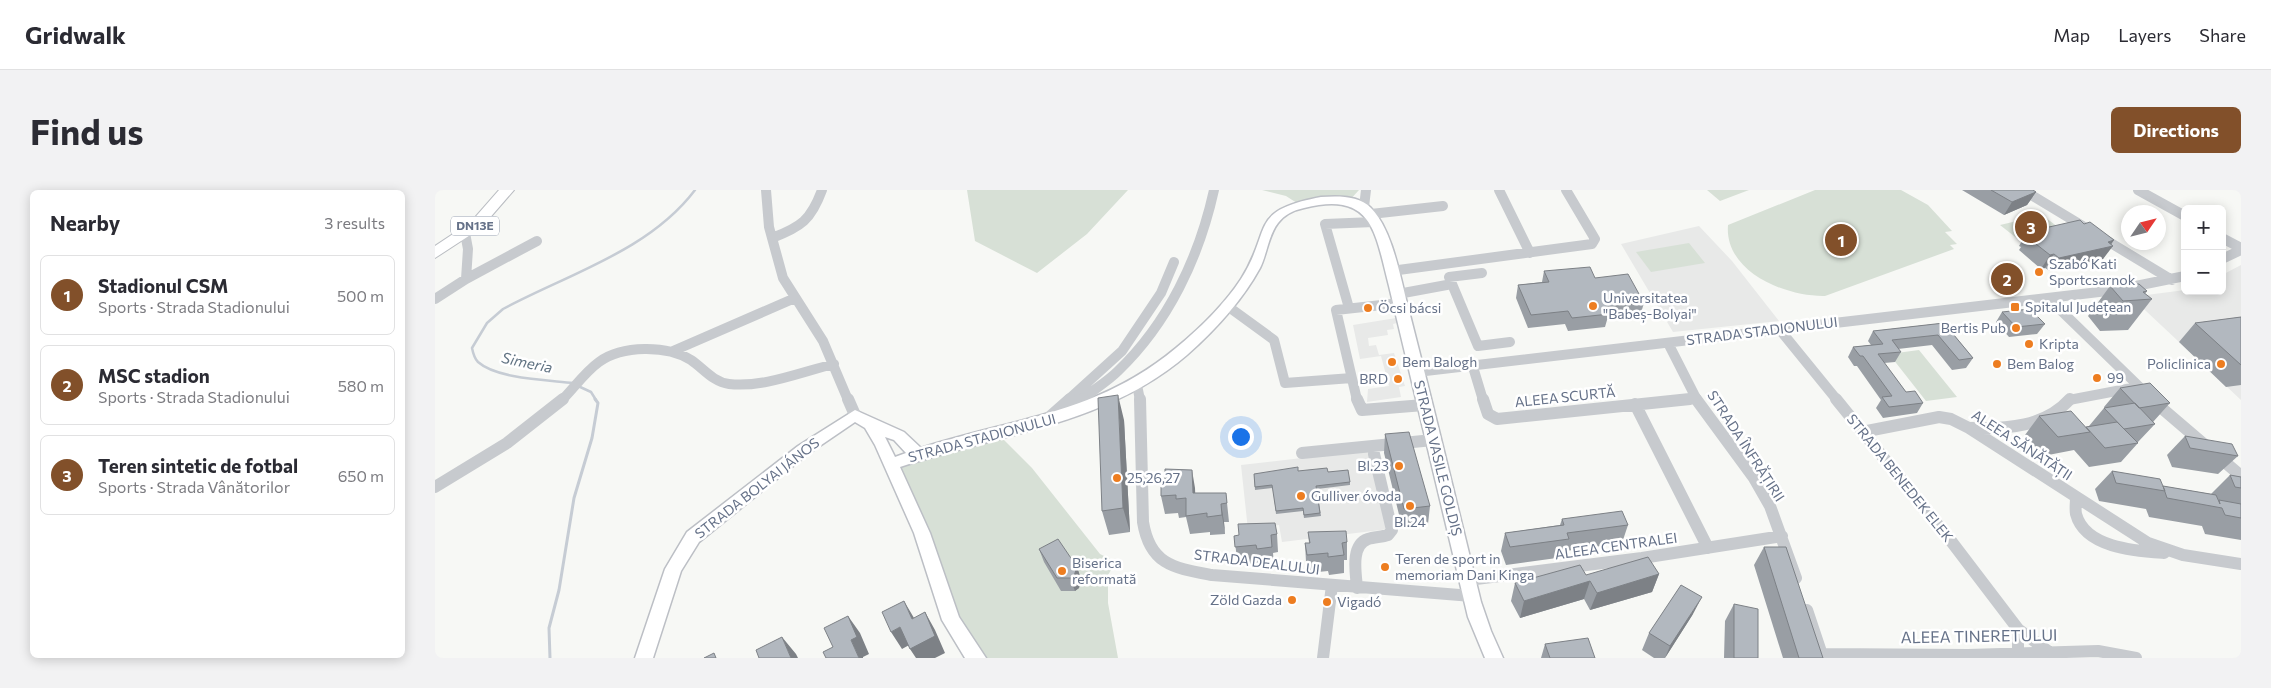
<!DOCTYPE html>
<html lang="en">
<head>
<meta charset="utf-8">
<style>
  :root { --surface:#fff; --page:#f2f2f3; --text:#2b2b33; --muted:#7c7c81; --line:#e1e1e2; --accent:#82502a }
  body { margin:0; font-family:Commissioner,sans-serif; background:var(--page); color:var(--text) }
  .controls { position:absolute; right:15px; top:15px; display:grid; overflow:hidden; border-radius:8px; box-shadow:0 2px 12px #0003 }
  .controls button { width:45px; height:45px; display:grid; place-items:center; padding:0; border:0; border-bottom:1px solid var(--line); background:var(--surface); color:var(--text); font:25px sans-serif }
  .compass { position:absolute; left:1686px; top:15px; width:45px; height:45px; border-radius:50%; background:var(--surface); box-shadow:0 2px 12px #0003; rotate:55deg }
  .you { position:absolute; left:805px; top:246px; width:18px; height:18px; margin:-12px; border:4px solid #fff; border-radius:50%; background:#1a73e8; box-shadow:0 0 0 8px #1a73e833 }
  .badge { display:grid; place-items:center; width:32px; height:32px; border-radius:50%; background:var(--accent); color:#fff; font-size:16px; font-weight:700 }
  .pin { position:absolute; translate:-50% -50%; border:2px solid #fff; box-shadow:0 1px 5px #0006 }
  .list { margin:0; padding:0; list-style:none }
  h2 { display:flex; justify-content:space-between; align-items:center; height:65px; margin:0; padding:0 20px; font-size:21px }
  h2 small { font-size:16px; font-weight:400; color:var(--muted) }
  .list li { display:grid; grid-template-columns:32px 1fr auto; gap:15px; align-items:center; box-sizing:border-box; height:80px; margin:0 10px 10px; padding:0 10px; border:1px solid var(--line); border-radius:8px }
  .list b { display:block; font-size:19px; white-space:nowrap }
  .list p { margin:0; font-size:16px; white-space:nowrap; color:var(--muted) }
  .list em { font-size:16px; font-style:normal; color:var(--muted) }
  .map { position:relative; flex:none; width:1806px; height:468px; overflow:hidden; border-radius:8px }
  header { display:flex; align-items:center; gap:30px; box-sizing:border-box; height:70px; padding:0 25px; background:var(--surface); border-bottom:1px solid var(--line) }
  header strong { font-size:24px }
  nav { display:flex; gap:28px; margin-inline-start:auto; font-size:18px }
  .intro { display:flex; align-items:center; justify-content:space-between; box-sizing:border-box; height:120px; padding:0 30px }
  h1 { margin:0; font-size:35px }
  .button { padding:12px 22px; border-radius:8px; background:var(--accent); color:#fff; font-size:18px; font-weight:700 }
  main { display:flex; gap:30px; padding:0 30px }
  aside { flex:1; background:var(--surface); border-radius:8px; box-shadow:0 2px 12px #0003 }
  .map>svg:first-child { display:block }
  .built { fill:#e8e9e8 }
  .green { fill:#d7e0d6 }
  .lines { fill:none; stroke-linecap:round; stroke-linejoin:round }
  .stream-far1 { stroke:#c6ccd4; stroke-width:2.5 }
  .stream { stroke:#c6ccd4; stroke-width:3 }
  .secondary-casing { stroke:#bcbfc5; stroke-width:3 }
  .primary-casing { stroke:#babdc2; stroke-width:2 }
  .street-far1 { stroke:#c7cace; stroke-width:10 }
  .street { stroke:#c7cace; stroke-width:12 }
  .secondary { fill:#fff; fill-rule:evenodd }
  .primary { fill:#fff; fill-rule:evenodd }
  .wall { fill:#999ea4 }
  .shaded-wall { fill:#7d8186 }
  .building { fill:#b2b8bf; stroke:#7d8186 }
  .poi-dot { fill:#ed7d20; stroke:#fff; stroke-width:2 }
  .labels { text-anchor:middle; stroke-width:5; stroke-linejoin:round; paint-order:stroke }
  .shield { fill:#fff; stroke:#939cac; stroke-width:1 }
  .shield-label { font-size:12px; font-weight:bold; fill:#657188 }
  .poi-label { font-size:14px; fill:#657188; stroke:#fff; text-anchor:start }
  .street-label { font-size:14px; fill:#657188; stroke:#fff }
  .water-label { font-size:15px; font-style:italic; fill:#617383; stroke:#fff }
  .near-street-label { font-size:16px; fill:#657188; stroke:#fff }
</style>
</head>
<body>
<header>
<strong>Gridwalk</strong>
<nav><a>Map</a><a>Layers</a><a>Share</a></nav>
</header>
<div class="intro"><h1>Find us</h1><a class="button">Directions</a></div>
<main>
<aside>
<h2>Nearby<small>3 results</small></h2>
<ul class="list">
<li><span class="badge">1</span><div><b>Stadionul CSM</b><p>Sports · Strada Stadionului</p></div><em>500 m</em></li>
<li><span class="badge">2</span><div><b>MSC stadion</b><p>Sports · Strada Stadionului</p></div><em>580 m</em></li>
<li><span class="badge">3</span><div><b>Teren sintetic de fotbal</b><p>Sports · Strada Vânătorilor</p></div><em>650 m</em></li>
</ul>
</aside>
<div class="map">
<svg width="1806" height="468" viewBox="0 0 1806 468">
  <rect width="100%" height="100%" fill="#f7f8f5"/>
  <path class="built" d="M1264,36L1297,71L1344,131L1238,142L1186,54Z
    M1806,75V210L1696,107L1750,100L1787,101V85Z
    M961,128L962,133L958,134L959,139L952,140L953,145L933,148L934,156L941,155L944,165L959,163L970,196L964,197L966,207L932,212L933,199L954,196L946,166L925,169L918,135Z
    M935,260L954,339L847,352L844,335L813,340L806,275Z"/>
  <path class="green" d="M532,0H693L652,44L602,83L540,51Z
    M827,0H924L913,12L865,15L851,6Z
    M1272,0H1314L1285,11Z
    M1380,0H1466L1493,15L1517,41L1510,42L1522,54L1515,55L1519,59L1390,106C1351,107 1289,82 1293,35Z
    M1607,25L1627,40L1584,50L1565,35Z
    M1254,53L1270,73L1216,82L1201,62Z
    M1484,160L1522,207L1491,211L1454,164Z
    M564,245L597,278L665,364L681,372L673,385V413L683,468H542L456,274Z"/>
  <g class="lines">
    <path class="stream-far1" d="M138,193C113,190 62,189 43,172C39,168 38,163 37,158L52,133L68,119C133,84 214,61 260,0
      M143,196L156,202L161,210"/>
    <path class="stream" d="M115,468L114,438L124,400L139,308L157,248L163,213L160,209"/>
    <g class="secondary-casing">
      <path id="secondary" d="M886,7C902,6 924,5 936,18C958,40 966,91 974,121C999,218 1022,315 1046,412L1056,441L1068,468H1050L1033,427L954,96C940,42 938,1 869,18C859,20 849,25 843,33C833,46 832,64 825,78C807,111 779,141 752,165C671,235 563,244 465,277L495,343L524,427L551,468H530L507,430L479,343L440,255L430,238L420,232L373,264L264,352L246,381L218,468H200L230,379L252,342L363,256L420,220L469,242L486,258C579,228 662,224 741,158C764,139 789,115 806,89C838,39 812,21 886,7ZM450,247L459,250L471,263L460,267Z"/>
    </g>
    <g class="primary-casing">
      <path id="primary" d="M64,0H79L46,38L0,68V56L36,32Z"/>
    </g>
    <path class="street-far1" d="M331,0L334,37L348,88L388,151L413,210
      M1064,0L1095,63
      M1588,0L1737,90
      M1703,0L1750,26
      M929,17L931,0
      M936,24L1008,16
      M30,43L33,59L31,89
      M337,48C366,37 376,30 387,0
      M1787,48L1806,58
      M1787,69L1806,60
      M956,81L1157,54L1160,49L1131,0
      M1017,94L1014,87L1047,83
      M963,104L1017,94L1043,156L1075,152
      M1613,108L1718,210
      M0,109L31,89L102,51
      M791,115L839,150L850,193L917,188
      M914,118L890,34L939,32
      M1345,140L1402,210
      M1233,153L1262,210
      M238,161L360,108
      M1038,177L1048,210
      M982,182L1681,100L1750,86
      M702,195L705,210
      M127,210C139,198 150,182 164,172C187,155 232,155 256,170C268,178 278,192 294,194C328,198 366,182 399,174
      M633,210L687,161L726,103L739,72
      M646,210C658,200 672,192 683,181C733,133 764,68 779,0
      M922,210L901,120L965,113
      M1243,210L1261,208
      M1634,210L1697,198"/>
    <path class="street" d="M413,209L420,225
      M705,209L708,332C715,375 739,378 777,385L1037,406
      M922,209L927,220L989,215
      M1048,209L1053,224L1062,229L1255,209
      M1261,209L1319,288L1335,316L1361,388
      M1401,209L1516,351L1583,439L1617,464
      M1716,209L1806,286
      M1200,214L1273,358
      M631,224L648,209
      M609,232L635,209
      M1536,238C1572,239 1610,237 1635,209
      M1427,242L1504,227L1516,229L1534,238L1713,353L1748,365L1806,374
      M867,263L998,250
      M0,297L72,253L128,209
      M1641,308C1641,313 1640,319 1641,324C1650,358 1701,361 1729,363
      M1033,390L1207,368L1347,346
      M922,398C921,384 915,355 933,349C939,347 947,347 953,345L957,340L939,264
      M1372,420L1388,468
      M1583,439V465
      M1387,464L1533,465L1663,461L1701,468
      M888,468L897,395"/>
    <use href="#secondary" class="secondary"/>
    <use href="#primary" class="primary"/>
  </g>
  <path class="wall" d="M1527,0H1598L1601,2L1592,15L1569,25Z
    M1592,42L1677,54L1668,69L1615,81L1610,78L1606,79L1584,60L1586,57L1584,56Z
    M1109,81L1160,88L1209,113L1205,126L1172,130L1170,137L1133,141L1130,134L1093,138L1081,108L1083,95L1107,92Z
    M1675,96L1712,101L1710,104L1717,109L1693,140L1665,141L1653,126Z
    M1567,122L1610,134L1602,144L1574,147L1561,132Z
    M1806,127V195L1791,197L1744,152L1760,133Z
    M1509,133L1538,168L1531,178L1517,180L1497,155L1463,159L1466,162L1460,172L1449,173L1471,202L1488,213L1482,223L1448,228L1441,218L1446,210L1422,176H1419L1413,167L1418,157L1436,155L1433,151L1438,141Z
    M1685,198L1735,213L1718,232L1720,234L1703,252L1702,253H1703L1686,272L1654,277L1639,260L1608,266L1590,245L1604,226L1651,237L1654,236L1669,218H1670L1669,217Z
    M689,230L695,342L674,345L667,321Z
    M950,244L995,316L993,334L967,337L949,263Z
    M1750,246L1803,266L1783,284L1737,277L1732,265Z
    M863,281L893,282L915,292V295L882,299L886,326L869,328L868,321L841,324L838,298L820,300L819,284Z
    M1677,281L1727,296L1776,304L1795,285L1806,287V350L1770,344L1767,336L1714,327L1711,319L1664,311L1660,299Z
    M760,298V303H791L794,332H789L790,344L775,345V342L755,344L751,327L744,328L743,323L730,324L726,306Z
    M1127,329L1193,335L1187,353L1131,361L1129,367L1071,375L1066,361L1070,343L1125,335Z
    M873,342L912,352V370H909V383L894,385L893,381L873,383L871,372L870,353H874Z
    M842,344L843,362L838,363L839,375L824,377L823,373L803,375L799,346Z
    M1329,357L1388,468H1348L1319,375Z
    M604,359L642,377L646,389L644,398L640,401H626L609,372Z
    M1224,384L1217,402L1155,420L1149,409L1085,428L1076,411L1080,393L1151,385Z
    M1299,414L1323,468H1289L1290,431Z
    M1258,424L1230,468H1219L1207,460L1214,443Z
    M1110,454L1160,468H1106Z"/>
  <path class="shaded-wall" d="M1601,2L1592,15L1569,25L1577,12Z
    M1679,50L1675,56H1678L1668,69L1615,81L1624,68Z
    M1619,64L1610,78L1606,79L1615,65Z
    M683,205L689,230L695,342L688,318Z
    M757,280L760,298L761,322L758,303Z
    M786,314L789,332L790,344L787,325Z
    M642,377L646,389L644,398L640,401L635,388Z
    M1224,384L1217,402L1155,420L1162,403Z
    M1155,391L1149,409L1085,428L1089,411Z
    M1267,407L1258,424L1230,468L1235,456Z
    M469,411L479,428L477,429Z
    M490,422L500,440L510,463L500,468H481L475,459Z
    M413,426L425,443L434,464L428,467V468H424L416,450Z
    M465,437L476,454L467,459L456,442Z
    M347,447L361,464L363,468H356Z"/>
  <path class="building" d="M1556,0H1598L1601,2L1577,12Z
    M1645,30L1649,34L1655,32L1679,50L1673,52L1678,56L1624,68L1619,64L1615,65L1592,47L1596,46L1592,42Z
    M1155,77L1160,88L1193,84L1209,113L1170,117L1174,124L1137,128L1133,121L1096,125L1083,95L1114,92L1109,81Z
    M1704,94L1712,101L1708,102L1717,109L1688,111L1675,96Z
    M1595,119L1610,134L1581,137L1567,122Z
    M1806,127V175L1760,133Z
    M1509,133L1538,168L1524,170L1503,145L1457,150L1466,162L1443,164L1471,202L1480,201L1488,213L1454,217L1447,207L1457,206L1428,166H1425L1418,157L1448,154L1438,141Z
    M1715,193L1735,213L1704,218L1685,198Z
    M683,205L688,318L667,321L663,208Z
    M1700,213L1720,234L1689,239L1669,218Z
    M1636,221L1655,242L1623,247L1604,226Z
    M1682,232L1703,253L1670,258L1651,237Z
    M974,242L995,316L969,319L950,244Z
    M1750,246L1797,254L1803,266L1755,258Z
    M863,277V281L892,278L893,282L913,280L915,292L881,296L885,323L869,325L868,318L841,321L837,295L820,297L819,284Z
    M730,279L757,280L758,303H791L792,313L786,314L787,325L772,327V323L751,326V308L741,309V305L726,306V294H730Z
    M1677,281L1725,289L1730,301L1681,293Z
    M1795,285L1806,287V298L1800,297Z
    M1728,296L1781,305L1785,314L1784,310L1806,314V328L1790,325L1787,318L1732,308Z
    M1187,321L1193,335L1132,343L1134,349L1075,357L1070,343L1129,335L1127,329Z
    M840,333L842,344L836,345L837,357L822,359L821,355L800,357L799,346L804,345L803,334Z
    M911,341L912,352L907,353L909,365L893,367V363L872,365L870,353H875L873,342Z
    M623,349L642,377L639,386L635,388H622L604,359Z
    M1329,357H1351L1388,468H1364Z
    M1213,367L1224,384L1162,403L1155,391L1089,411L1080,393L1145,375L1151,385Z
    M1246,395L1267,407L1235,456L1214,443Z
    M469,411L477,429L490,422L500,446L475,459L465,437L456,442L447,422Z
    M1299,414L1323,419V468H1299Z
    M413,426L422,447L416,450L424,468H391L388,462L398,457L389,438Z
    M347,447L356,468H324L321,460Z
    M1153,448L1160,468H1115L1110,454Z
    M279,463L281,468H269Z"/>
  <g class="poi-dot">
    <circle cx="1604" cy="82" r="5"/>
    <circle cx="1158" cy="116" r="5"/>
    <rect x="1575" y="112" width="10" height="10" rx="2.5"/>
    <circle cx="933" cy="118" r="5"/>
    <circle cx="1581" cy="138" r="5"/>
    <circle cx="1594" cy="154" r="5"/>
    <circle cx="957" cy="172" r="5"/>
    <circle cx="1562" cy="174" r="5"/>
    <circle cx="1786" cy="174" r="5"/>
    <circle cx="1662" cy="188" r="5"/>
    <circle cx="963" cy="189" r="5"/>
    <circle cx="964" cy="276" r="5"/>
    <circle cx="682" cy="288" r="5"/>
    <circle cx="866" cy="306" r="5"/>
    <circle cx="975" cy="316" r="5"/>
    <circle cx="950" cy="377" r="5"/>
    <circle cx="627" cy="381" r="5"/>
    <circle cx="857" cy="410" r="5"/>
    <circle cx="892" cy="412" r="5"/>
  </g>
  <g class="labels">
    <rect class="shield" x="16" y="26.5" width="48" height="19" rx="4"/>
    <g class="shield-label">
      <text x="40" y="40">DN13E</text>
    </g>
    <g class="poi-label">
      <text x="1614" y="79">Szabó Kati<tspan x="1614" dy="16">Sportcsarnok</tspan></text>
      <text x="1168" y="113">Universitatea<tspan x="1168" dy="16">"Babeș-Bolyai"</tspan></text>
      <text x="1590" y="122">Spitalul Județean</text>
      <text x="943" y="123">Öcsi bácsi</text>
      <text x="1571" y="143" text-anchor="end">Bertis Pub</text>
      <text x="1604" y="159">Kripta</text>
      <text x="967" y="177">Bem Balogh</text>
      <text x="1572" y="179">Bem Balog</text>
      <text x="1776" y="179" text-anchor="end">Policlinica</text>
      <text x="1672" y="193">99</text>
      <text x="953" y="194" text-anchor="end">BRD</text>
      <text x="954" y="281" text-anchor="end">Bl.23</text>
      <text x="692" y="293">25,26,27</text>
      <text x="876" y="311">Gulliver óvoda</text>
      <text x="975" y="337" text-anchor="middle">Bl.24</text>
      <text x="960" y="374">Teren de sport in<tspan x="960" dy="16">memoriam Dani Kinga</tspan></text>
      <text x="637" y="378">Biserica<tspan x="637" dy="16">reformată</tspan></text>
      <text x="847" y="415" text-anchor="end">Zöld Gazda</text>
      <text x="902" y="417">Vigadó</text>
    </g>
    <g class="street-label">
      <text transform="translate(1327 141) rotate(-7)" y="5">STRADA STADIONULUI</text>
      <text transform="translate(1130 207) rotate(-6)" y="5">ALEEA SCURTĂ</text>
      <text transform="translate(547 248) rotate(-15)" y="5">STRADA STADIONULUI</text>
      <text transform="translate(1587 255) rotate(33)" y="5">ALEEA SĂNĂTĂȚII</text>
      <text transform="translate(1311 256) rotate(57)" y="5">STRADA ÎNFRĂȚIRII</text>
      <text transform="translate(1003 268) rotate(76)" y="5">STRADA VASILE GOLDIȘ</text>
      <text transform="translate(1465 288) rotate(51)" y="5">STRADA BENEDEK ELEK</text>
      <text transform="translate(322 298) rotate(-38)" y="5">STRADA BOLYAI JÁNOS</text>
      <text transform="translate(1181 356) rotate(-8)" y="5">ALEEA CENTRALEI</text>
      <text transform="translate(822 372) rotate(7)" y="5">STRADA DEALULUI</text>
    </g>
    <g class="water-label">
      <text transform="translate(92 173) rotate(12)" y="5">Simeria</text>
    </g>
    <g class="near-street-label">
      <text transform="translate(1544 446) rotate(-1)" y="6">ALEEA TINERETULUI</text>
    </g>
  </g>
</svg>
<div class="controls">
<button>+</button>
<button>−</button>
</div>
<svg class="compass" viewBox="-18 -18 36 36"><path d="M0-13l5 13h-10z" fill="#e53935"/><path d="M0 13l5-13h-10z" fill="#7c7c81"/></svg>
<div class="you"></div>
<div class="pin badge" style="left:1406px;top:50px">1</div>
<div class="pin badge" style="left:1572px;top:89px">2</div>
<div class="pin badge" style="left:1596px;top:37px">3</div>
</div>
</main>
</body>
</html>
